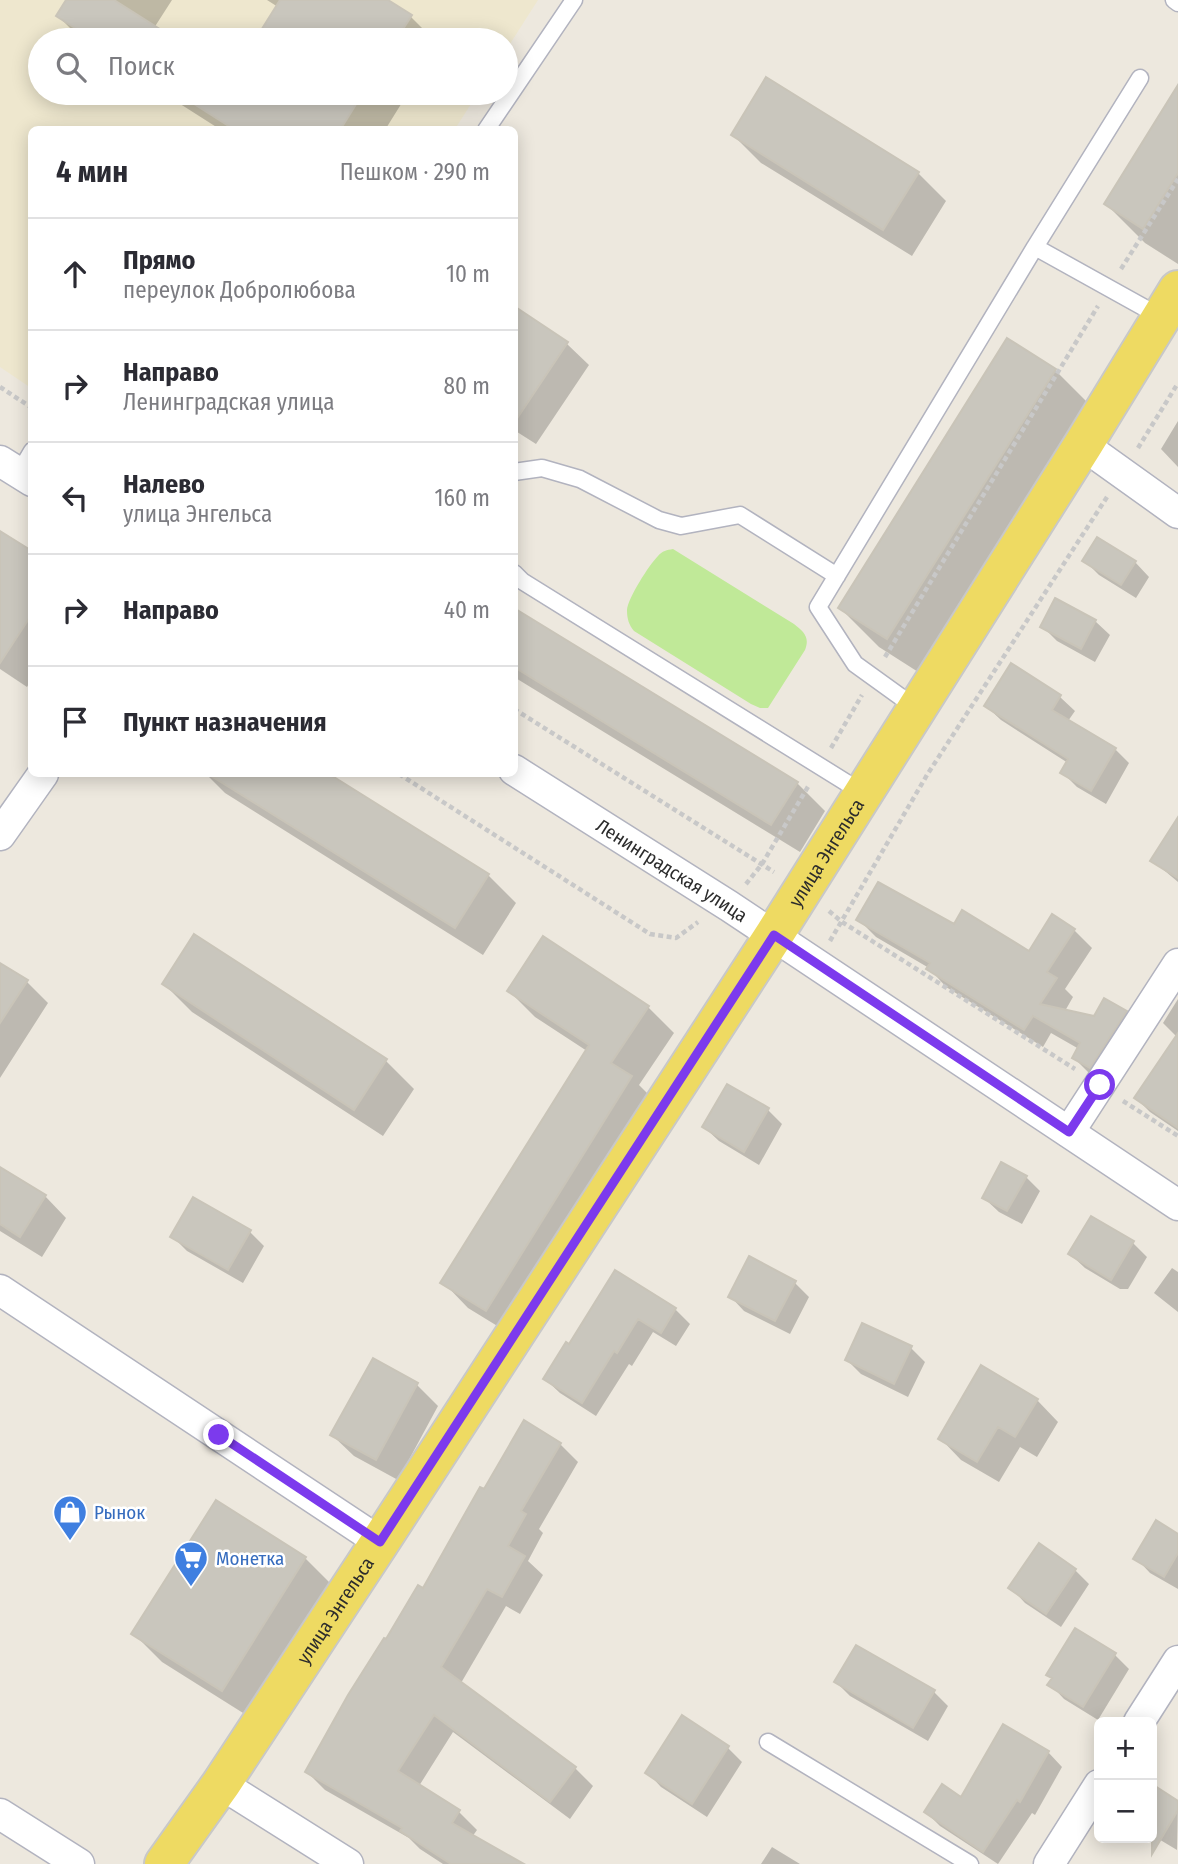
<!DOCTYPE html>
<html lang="ru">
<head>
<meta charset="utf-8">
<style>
  :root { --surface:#fff; --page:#f7f7f7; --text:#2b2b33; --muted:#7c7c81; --line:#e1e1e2 }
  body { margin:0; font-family:"Fira Sans Condensed",sans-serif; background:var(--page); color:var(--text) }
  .controls { position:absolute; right:21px; bottom:21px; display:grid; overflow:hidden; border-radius:10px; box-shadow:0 4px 18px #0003 }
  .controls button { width:63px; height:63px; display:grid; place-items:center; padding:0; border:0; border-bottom:2px solid var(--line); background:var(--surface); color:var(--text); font:35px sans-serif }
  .stop { position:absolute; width:21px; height:21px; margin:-16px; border:5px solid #7c3aed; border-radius:50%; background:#fff }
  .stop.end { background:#7c3aed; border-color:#fff; box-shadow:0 2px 7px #0008 }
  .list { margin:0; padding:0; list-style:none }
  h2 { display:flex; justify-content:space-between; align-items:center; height:91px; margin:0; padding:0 28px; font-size:30px }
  h2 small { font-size:23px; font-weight:400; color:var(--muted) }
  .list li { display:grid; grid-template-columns:46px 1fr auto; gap:21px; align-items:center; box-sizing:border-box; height:112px; padding:0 28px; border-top:2px solid var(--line) }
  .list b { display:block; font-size:26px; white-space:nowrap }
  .list p { margin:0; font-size:23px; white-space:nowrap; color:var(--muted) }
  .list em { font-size:23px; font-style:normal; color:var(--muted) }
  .icon { flex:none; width:38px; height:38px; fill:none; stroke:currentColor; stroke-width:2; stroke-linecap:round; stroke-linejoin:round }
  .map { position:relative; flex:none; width:1178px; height:1864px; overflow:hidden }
  .search { position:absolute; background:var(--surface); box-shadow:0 4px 18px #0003; left:28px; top:28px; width:490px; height:77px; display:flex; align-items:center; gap:18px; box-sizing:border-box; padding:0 24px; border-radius:38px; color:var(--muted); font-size:26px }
  .panel { position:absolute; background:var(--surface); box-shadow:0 4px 18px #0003; left:28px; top:126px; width:490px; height:651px; border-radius:10px }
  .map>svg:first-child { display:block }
  .education { fill:#eee7ce }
  .pitch { fill:#c0e998 }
  .shadow { fill:#0003 }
  .building { fill:#c9c6bd; stroke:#c9c4b8; stroke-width:2 }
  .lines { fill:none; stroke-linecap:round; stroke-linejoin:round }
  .lane-casing { stroke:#b2b3bf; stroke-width:19 }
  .street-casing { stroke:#b2b3bf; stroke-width:33 }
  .primary-casing { stroke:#c8c8c8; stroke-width:42 }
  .path { stroke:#c8c8c8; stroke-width:4.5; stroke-dasharray:5 3.5; stroke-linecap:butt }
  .lane { stroke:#fff; stroke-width:16 }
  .street { stroke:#fff; stroke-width:30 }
  .primary { stroke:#eeda62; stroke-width:38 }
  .route { stroke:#7c3aed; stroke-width:9 }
  .labels { text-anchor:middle; stroke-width:5; stroke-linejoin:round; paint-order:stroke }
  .street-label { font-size:19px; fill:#2c2c2c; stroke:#fff }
  .shop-label { font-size:19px; fill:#366cbe; stroke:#fff; text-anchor:start }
</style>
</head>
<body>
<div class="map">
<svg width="1178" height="1864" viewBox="0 0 1178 1864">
  <rect width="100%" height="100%" fill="#ede8de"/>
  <path class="education" d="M0,0H538L506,50V40H40V93H478L455,129L32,130L31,388L0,367Z"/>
  <path class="pitch" d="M673,549L794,624C804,632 810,637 805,650L768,708H760L751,704L634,631C629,625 627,619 627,610C628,598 649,565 658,556C662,551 667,550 673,549Z"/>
  <path class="shadow" d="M68,0H172L154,28L174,40H82L58,16Z
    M267,0H384L411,17L434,40H257L278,7Z
    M1178,89V264L1145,243L1106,204Z
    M163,93H408L385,130H221Z
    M733,135L918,173L946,201L912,256L761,163Z
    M514,308L567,344L589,365L536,444L514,430Z
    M1055,370L1094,409L926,677L879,647L840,608Z
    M1178,421V467L1161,449Z
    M0,533L32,553V679L27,687L0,669Z
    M1084,560L1135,562L1149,577L1136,598L1099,575Z
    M514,610L797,783L825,811L800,852L514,677Z
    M1095,621L1110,635L1095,662L1057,641L1042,626Z
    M1012,666L1060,697L1075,711L1068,721L1115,749L1129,763L1106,804L1077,787L1062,772L1068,763L1001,720L986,706Z
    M206,774H326L488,875L516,903L483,955L225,793Z
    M1178,821V882L1153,861Z
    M858,919L954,926L1029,953L1074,930L1092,948L1065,989L1073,997L1065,1011L1095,1018L1126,1012L1144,1030L1092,1076L1074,1058L1079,1049L1051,1033L1043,1047L946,987L929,968L876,937Z
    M0,965L27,982L48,1003L0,1078Z
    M164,984L386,1061L414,1089L383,1136L192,1012Z
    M509,991L648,1007L674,1033L639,1085L657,1103L512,1335L468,1308L443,1282L587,1051L535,1017Z
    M1178,999V1038L1163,1023Z
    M1178,1054V1131L1150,1112L1136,1098Z
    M768,1110L782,1124L759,1165L719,1141L704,1127Z
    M0,1169L45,1196L66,1218L42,1257L0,1231Z
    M1026,1177L1040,1191L1022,1224L999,1212L984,1198Z
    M1091,1218L1133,1243L1147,1257L1128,1289H1120L1085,1268L1070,1254Z
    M250,1232L264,1246L243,1283L187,1251L172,1236Z
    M750,1259L795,1283L809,1297L790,1334L744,1311L730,1296Z
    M1172,1268L1178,1272V1312L1154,1293Z
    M615,1272L675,1309L690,1324L676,1346L653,1332L632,1366L629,1364L596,1416L560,1393L545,1379L570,1347Z
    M911,1348L925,1362L908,1397L861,1374L847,1360Z
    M417,1385L438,1406L398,1480L354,1456L332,1435Z
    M1037,1400L1058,1422L1037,1457L1020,1447L999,1482L961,1460L940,1438Z
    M560,1444L578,1462L539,1529L543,1533L528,1561L543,1575L520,1614L506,1606L461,1683L575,1768L593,1786L570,1819L453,1732L419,1786L459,1812L477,1830L472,1837L520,1864H443L420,1849L409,1838L325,1790L307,1772L387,1642L424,1590L484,1492Z
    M216,1502L305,1558L333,1586L251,1718L162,1662L134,1634Z
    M1178,1536V1589L1150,1573L1136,1558Z
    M1075,1570L1089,1584L1061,1627L1025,1603L1011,1588Z
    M1115,1655L1129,1669L1098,1720L1064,1699L1050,1684Z
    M836,1682L934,1692L948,1706L928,1741L850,1696Z
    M728,1748L742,1762L707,1817L661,1787L647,1772Z
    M1048,1752L1062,1767L1035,1815L1032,1813L998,1864L940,1826L926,1812L961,1799Z
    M1154,1788L1178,1803L1177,1850L1152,1835V1792Z
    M772,1847L800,1864H761Z"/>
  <path class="building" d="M66,0H114L177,40H94L56,16Z
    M280,0H388L412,15L396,40H255Z
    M766,77L919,172L883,230L731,135Z
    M1178,85V173L1143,229L1104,204Z
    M177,93H363L340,130H235Z
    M514,306L568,342L514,423Z
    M1007,338L1056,369L887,639L838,608Z
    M0,531L32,551V614L0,663Z
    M1097,537L1136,561L1121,585L1082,561Z
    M1055,598L1096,620L1081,649L1040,627Z
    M514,608L798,782L771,825L514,667Z
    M1011,663L1061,695L1052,710L1116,748L1091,791L1060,773L1068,759L984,706Z
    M208,774H329L489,874L455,928Z
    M1178,817V878L1150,861Z
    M878,882L954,924L962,910L1029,951L1052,914L1075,929L1047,972L1057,978L1040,1004L1094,1016L1104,998L1127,1011L1090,1068L1072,1058L1080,1043L1033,1016L1024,1030L926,969L930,963L856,920Z
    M194,934L387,1059L354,1110L162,984Z
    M543,936L649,1006L611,1063L632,1076L486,1311L440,1283L589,1045L507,991Z
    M0,963L28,980L0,1023Z
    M1178,1033V1128L1134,1098Z
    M727,1084L769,1108L744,1152L702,1127Z
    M1001,1162L1027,1176L1007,1211L982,1198Z
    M0,1167L46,1195L20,1237L0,1224Z
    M193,1197L251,1230L228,1270L170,1237Z
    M1091,1216L1134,1241L1111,1280L1068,1254Z
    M749,1256L796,1281L775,1321L728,1297Z
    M615,1270L676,1308L661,1333L638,1319L617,1353L614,1351L582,1403L543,1379L566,1342L569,1344Z
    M862,1323L912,1346L894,1384L845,1360Z
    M373,1358L418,1383L376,1460L330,1435Z
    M981,1365L1038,1399L1015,1437L998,1427L977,1462L938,1439Z
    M524,1420L561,1443L521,1511L526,1514L508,1546L525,1556L502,1597L487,1589L441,1667L576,1767L550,1802L434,1715L398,1771L460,1810L452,1823L524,1864H451L400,1831L402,1828L305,1772L348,1695L384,1638L386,1639L418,1585L423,1588L480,1487L484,1489Z
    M216,1500L306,1557L222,1691L131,1634Z
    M1156,1520L1178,1534V1553L1164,1577L1133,1559Z
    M1039,1543L1076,1569L1046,1614L1008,1588Z
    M1075,1628L1116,1653L1083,1707L1047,1685L1052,1678L1046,1675Z
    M856,1645L935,1690L913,1728L834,1682Z
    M682,1715L729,1746L692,1804L645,1773Z
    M1003,1724L1049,1751L1020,1802L1017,1800L983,1852L924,1812L942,1784L961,1797Z
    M1152,1784L1178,1801V1810L1152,1854Z"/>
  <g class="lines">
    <g class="lane-casing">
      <path id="lane" d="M1174,0L1178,3
        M486,130L574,0
        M1035,247L1140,78
        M514,472L542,468L580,479L659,520L681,526L740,515L837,576
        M19,473L32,451
        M514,573L522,581L863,793
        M916,708L855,664L818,607L1035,247L1161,317
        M768,1742L970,1864"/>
    </g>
    <g class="street-casing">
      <g id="street">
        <path d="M1083,445L1178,513"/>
        <path d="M0,461L32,481"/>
        <path id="s1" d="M514,770L729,906L1178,1205"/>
        <path d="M0,835L43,774"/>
        <path d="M1069,1132L1178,964"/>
        <path d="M0,1290L380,1542"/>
        <path d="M1139,1722L1178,1661"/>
        <path d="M221,1784L348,1864"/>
        <path d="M0,1814L79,1864"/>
        <path d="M1049,1864L1099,1785"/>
      </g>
    </g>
    <g class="primary-casing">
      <g id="primary">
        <path id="s2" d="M164,1864L221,1784L380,1542L774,935L1083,445L1178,290"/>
      </g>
    </g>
    <path class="path" d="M1121,269L1178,179
      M0,387L32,408
      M1138,448L1178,383
      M885,657L1098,306
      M514,709L774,872
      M831,748L862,695
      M399,774L650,934L676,938L698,922
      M746,884L762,864L809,785
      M829,911L842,922L1075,1069
      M830,941L927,775L1107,497
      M1123,1101L1178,1136"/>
    <use href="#lane" class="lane"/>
    <use href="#street" class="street"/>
    <use href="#primary" class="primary"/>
  </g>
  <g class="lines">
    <path class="route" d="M219,1435L380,1542L774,935L1069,1132L1100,1085"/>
  </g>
  <defs>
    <g id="shop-pin" transform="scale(1.75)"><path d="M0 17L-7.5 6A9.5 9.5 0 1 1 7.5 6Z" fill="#3f7fe0" stroke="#fff"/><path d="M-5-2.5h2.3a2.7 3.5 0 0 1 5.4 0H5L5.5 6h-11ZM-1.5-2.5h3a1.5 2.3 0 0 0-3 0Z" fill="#fff"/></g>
    <g id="supermarket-pin" transform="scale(1.75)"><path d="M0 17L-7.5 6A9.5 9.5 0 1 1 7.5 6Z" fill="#3f7fe0" stroke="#fff"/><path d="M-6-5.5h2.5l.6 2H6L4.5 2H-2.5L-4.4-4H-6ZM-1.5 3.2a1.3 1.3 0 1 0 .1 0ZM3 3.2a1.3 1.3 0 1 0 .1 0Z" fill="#fff"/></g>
  </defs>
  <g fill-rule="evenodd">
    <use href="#shop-pin" x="70" y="1512"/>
    <use href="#supermarket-pin" x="191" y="1558"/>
  </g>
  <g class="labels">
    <g class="street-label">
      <text dy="7" stroke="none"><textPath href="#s2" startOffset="1209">улица Энгельса</textPath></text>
      <text dy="7" stroke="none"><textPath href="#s1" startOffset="187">Ленинградская улица</textPath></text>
      <text dy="7" stroke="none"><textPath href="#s2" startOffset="306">улица Энгельса</textPath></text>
    </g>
    <g class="shop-label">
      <text x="94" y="1519">Рынок</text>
      <text x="216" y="1565">Монетка</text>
    </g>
  </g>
</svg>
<div class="controls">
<button>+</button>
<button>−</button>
</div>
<div class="stop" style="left:1100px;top:1085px"></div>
<div class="stop end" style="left:219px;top:1435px"></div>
<div class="search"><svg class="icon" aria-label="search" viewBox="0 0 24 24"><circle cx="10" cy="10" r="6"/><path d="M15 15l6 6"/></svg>Поиск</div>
<section class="panel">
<h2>4 мин<small>Пешком · 290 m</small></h2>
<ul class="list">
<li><svg class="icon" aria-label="ahead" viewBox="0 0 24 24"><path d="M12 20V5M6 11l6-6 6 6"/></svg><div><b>Прямо</b><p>переулок Добролюбова</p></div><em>10 m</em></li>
<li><svg class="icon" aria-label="right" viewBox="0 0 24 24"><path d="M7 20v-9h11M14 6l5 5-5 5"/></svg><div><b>Направо</b><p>Ленинградская улица</p></div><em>80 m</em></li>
<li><svg class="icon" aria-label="left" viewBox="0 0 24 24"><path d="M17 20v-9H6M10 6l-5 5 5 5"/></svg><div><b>Налево</b><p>улица Энгельса</p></div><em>160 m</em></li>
<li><svg class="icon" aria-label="right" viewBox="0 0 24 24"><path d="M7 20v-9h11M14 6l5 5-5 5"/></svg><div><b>Направо</b></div><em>40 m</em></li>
<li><svg class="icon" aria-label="arrive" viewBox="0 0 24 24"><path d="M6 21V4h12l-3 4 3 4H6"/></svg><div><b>Пункт назначения</b></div></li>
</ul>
</section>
</div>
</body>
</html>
